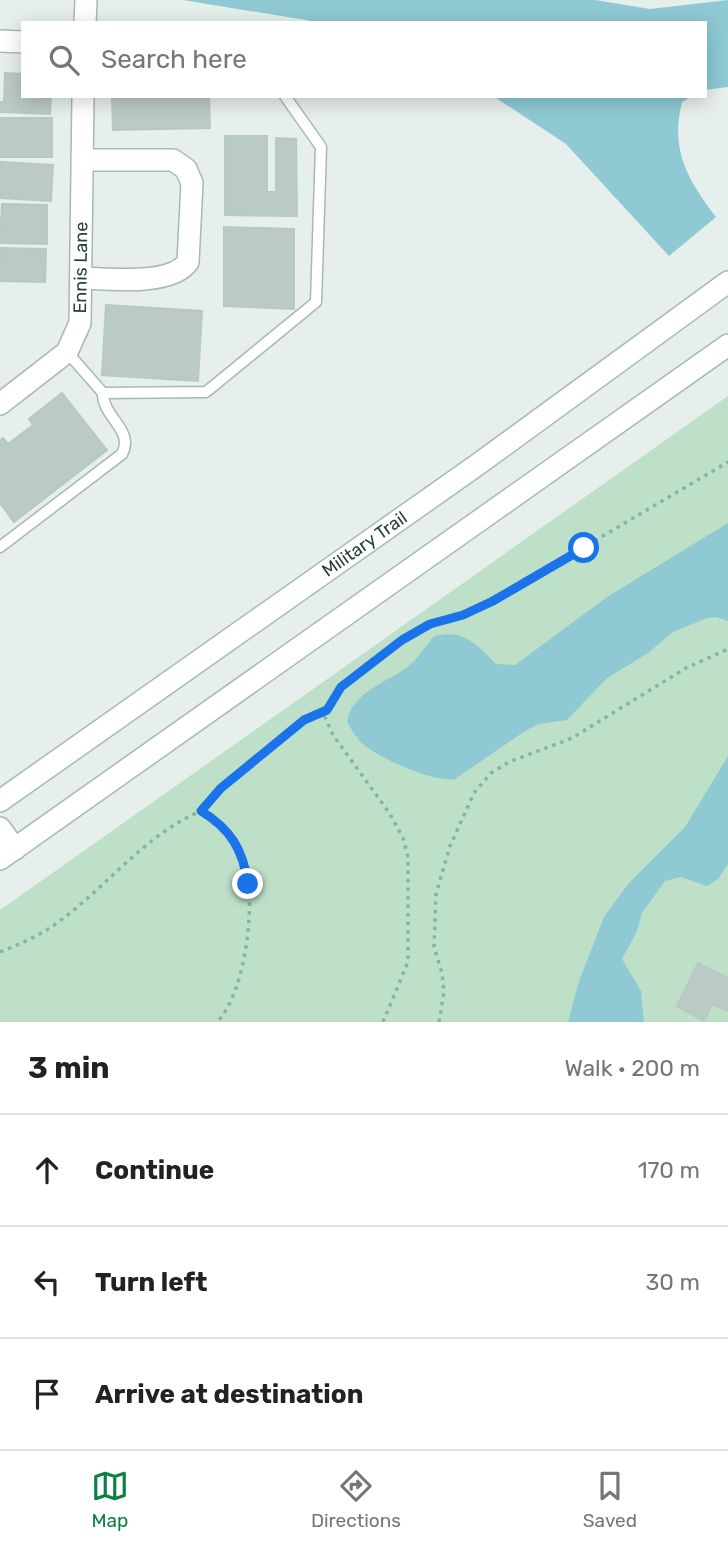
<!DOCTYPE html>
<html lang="en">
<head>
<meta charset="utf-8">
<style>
  :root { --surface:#fff; --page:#f6f6f6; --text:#222; --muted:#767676; --line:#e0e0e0; --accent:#0b8043 }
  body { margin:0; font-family:Rubik,sans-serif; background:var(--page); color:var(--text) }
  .stop { position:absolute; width:21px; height:21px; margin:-16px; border:5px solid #1a73e8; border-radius:50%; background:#fff }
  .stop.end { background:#1a73e8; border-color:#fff; box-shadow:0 2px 7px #0008 }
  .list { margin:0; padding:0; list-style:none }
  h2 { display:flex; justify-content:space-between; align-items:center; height:91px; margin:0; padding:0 28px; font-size:30px }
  h2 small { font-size:23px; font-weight:400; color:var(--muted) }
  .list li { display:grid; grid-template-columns:46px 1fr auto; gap:21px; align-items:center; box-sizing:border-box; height:112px; padding:0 28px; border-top:2px solid var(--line) }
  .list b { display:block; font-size:26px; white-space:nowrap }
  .list em { font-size:23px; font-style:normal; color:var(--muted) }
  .icon { flex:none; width:38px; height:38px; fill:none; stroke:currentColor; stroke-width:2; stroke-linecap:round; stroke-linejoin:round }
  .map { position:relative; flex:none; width:728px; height:1022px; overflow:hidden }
  .search { position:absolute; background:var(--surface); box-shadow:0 4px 18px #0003; left:21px; right:21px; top:21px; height:77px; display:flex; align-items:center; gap:18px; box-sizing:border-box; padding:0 24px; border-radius:0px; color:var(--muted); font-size:26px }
  .sheet { height:427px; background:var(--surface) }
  nav { display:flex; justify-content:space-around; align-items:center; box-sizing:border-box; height:98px; border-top:2px solid var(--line); background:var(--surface); font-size:19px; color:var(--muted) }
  nav a { display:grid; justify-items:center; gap:4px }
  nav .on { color:var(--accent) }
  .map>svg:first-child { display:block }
  .green { fill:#bfe0c8 }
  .water { fill:#8ec9d4 }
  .building { fill:#bbcac4; stroke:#b8c9c2; stroke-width:2 }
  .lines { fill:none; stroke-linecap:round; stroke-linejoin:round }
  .service-casing { stroke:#a8b8b2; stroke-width:13 }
  .minor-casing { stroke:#a8b8b2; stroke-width:24 }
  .secondary-casing { stroke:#a4bbb3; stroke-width:24 }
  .path { stroke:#86b3a5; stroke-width:3.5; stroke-dasharray:3.5 5; stroke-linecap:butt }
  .service { stroke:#fff; stroke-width:10 }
  .minor { stroke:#fff; stroke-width:21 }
  .secondary { stroke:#fff; stroke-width:21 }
  .route { stroke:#1a73e8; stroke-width:9 }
  .labels { text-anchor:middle; stroke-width:7; stroke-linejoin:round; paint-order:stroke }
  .street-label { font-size:18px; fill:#24423a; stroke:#f7fbf9 }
</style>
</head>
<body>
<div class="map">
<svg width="728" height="1022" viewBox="0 0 728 1022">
  <rect width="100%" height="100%" fill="#e6efeb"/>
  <path class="green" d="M728,396V1022H0V910Z"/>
  <path class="water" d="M183,0H595L650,9L728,0V87L705,90V23H324Z
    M493,96H692L682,102C670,149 687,179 716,217L669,256L566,144Z
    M728,523V621L716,617L707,618L673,632L648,653L606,679L567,720L539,724L525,731L455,779C435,783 378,758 363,744C356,738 352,730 347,722C352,691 389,682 410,665C420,657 425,645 435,636C464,629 477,645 496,664L515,665L607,597Z
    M728,756V864L718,879L707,886L681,877L665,881L642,913L637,931L622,959L641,991L644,1022H568L579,981L604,917L628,884L685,827Z"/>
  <path class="building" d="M5,73L23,74V96H51L50,114L0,112V102H4Z
    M112,96H209L210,128L113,130Z
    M0,118H52V157H0Z
    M225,136H267V192H276V138L296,139L297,216L225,215Z
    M0,162L53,165L51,201L0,198Z
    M2,204L47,205V244L0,243Z
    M224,227L294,229V309L224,306Z
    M1,248L46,249L45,282L0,281Z
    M106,305L202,311L198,381L102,375Z
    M62,393L107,450L14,522L0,503V441L3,438L8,444L33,425L29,419Z
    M698,963L728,978V1011L712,1004L704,1021L677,1006Z"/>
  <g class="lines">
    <g class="service-casing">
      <path id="service" d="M67,352L103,393L206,392L316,302L321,147L285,96
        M0,547L122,454C135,430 102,417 103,393"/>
    </g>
    <g class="minor-casing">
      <g id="minor">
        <path d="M85,23L86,0"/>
        <path d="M0,41L23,42"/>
        <path d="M81,278C109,279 171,286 188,262L192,183L186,169L173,160H82"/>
        <path id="s1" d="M0,404L67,352L80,323L83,96"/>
        <path d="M0,828L15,849"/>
      </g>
    </g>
    <g class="secondary-casing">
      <g id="secondary">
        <path id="s2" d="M0,801L477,465L728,282"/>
        <path d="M0,859L728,345"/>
      </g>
    </g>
    <path class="path" d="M201,811C232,777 285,729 327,710
      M0,952C20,944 39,936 57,923C107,887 144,835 201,811C221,823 234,836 243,858C258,897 246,993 217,1022
      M383,1022L408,962V857L403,838L390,814L333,735L325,717C338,676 391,644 428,625C439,620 452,619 464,615C474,611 483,606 493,601L728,462
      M439,1022L444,992L442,973L434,947L436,894L450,846L474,793L491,773L509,762L572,738L686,668L728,649"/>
    <use href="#service" class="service"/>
    <use href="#minor" class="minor"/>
    <use href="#secondary" class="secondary"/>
  </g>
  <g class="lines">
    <path class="route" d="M248,884C243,850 231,829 201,811L221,788L304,720L327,710L341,687L402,640L430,624L463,615L493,601L584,548"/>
  </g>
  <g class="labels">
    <g class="street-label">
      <text dy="6" stroke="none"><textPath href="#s1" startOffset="172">Ennis Lane</textPath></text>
      <text dy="6" stroke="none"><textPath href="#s2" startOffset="446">Military Trail</textPath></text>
    </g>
  </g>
</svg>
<div class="stop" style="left:584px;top:548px"></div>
<div class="stop end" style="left:248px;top:884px"></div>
<div class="search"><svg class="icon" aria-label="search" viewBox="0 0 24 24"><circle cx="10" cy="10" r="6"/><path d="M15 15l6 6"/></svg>Search here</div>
</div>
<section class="sheet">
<h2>3 min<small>Walk · 200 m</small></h2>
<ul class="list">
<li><svg class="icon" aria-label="ahead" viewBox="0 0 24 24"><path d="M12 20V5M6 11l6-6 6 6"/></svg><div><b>Continue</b></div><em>170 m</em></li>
<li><svg class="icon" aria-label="left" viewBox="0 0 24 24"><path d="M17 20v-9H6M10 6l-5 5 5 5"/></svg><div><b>Turn left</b></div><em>30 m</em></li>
<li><svg class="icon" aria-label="arrive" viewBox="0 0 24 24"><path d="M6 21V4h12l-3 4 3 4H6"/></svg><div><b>Arrive at destination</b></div></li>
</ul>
</section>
<nav>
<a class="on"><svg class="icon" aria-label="map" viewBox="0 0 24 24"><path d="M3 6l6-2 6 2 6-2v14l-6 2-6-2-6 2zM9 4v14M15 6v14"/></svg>Map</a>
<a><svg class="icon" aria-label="directions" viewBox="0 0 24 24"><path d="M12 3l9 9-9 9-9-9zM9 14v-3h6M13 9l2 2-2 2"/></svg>Directions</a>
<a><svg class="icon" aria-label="saved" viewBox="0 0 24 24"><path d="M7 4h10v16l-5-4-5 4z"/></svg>Saved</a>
</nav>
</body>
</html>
